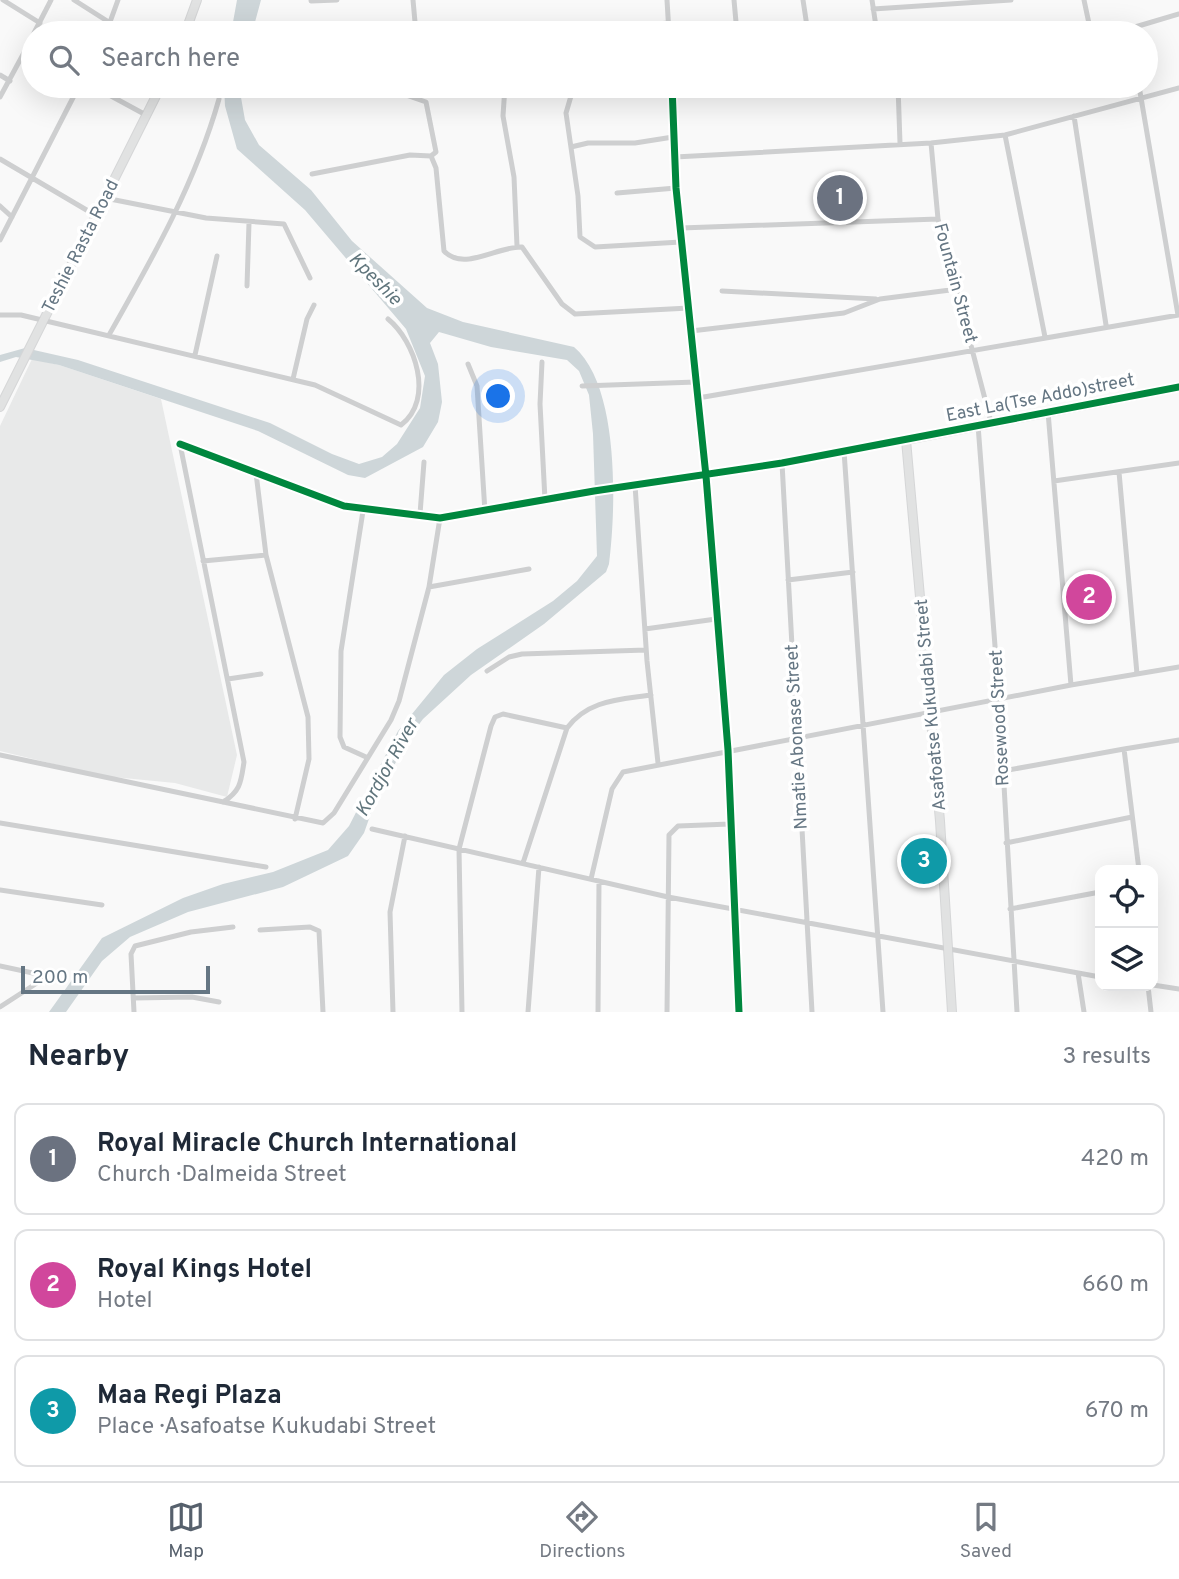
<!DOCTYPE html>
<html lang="en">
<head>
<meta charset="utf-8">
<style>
  :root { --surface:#fff; --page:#f6f6f7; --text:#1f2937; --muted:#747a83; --line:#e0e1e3; --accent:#56606c }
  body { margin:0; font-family:Overpass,sans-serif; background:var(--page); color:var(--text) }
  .controls { position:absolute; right:21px; bottom:21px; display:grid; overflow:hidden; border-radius:14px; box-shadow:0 7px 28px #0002 }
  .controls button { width:63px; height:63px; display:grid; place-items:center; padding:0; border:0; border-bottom:2px solid var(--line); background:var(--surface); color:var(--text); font:35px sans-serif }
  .scale { position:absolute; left:21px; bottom:18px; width:189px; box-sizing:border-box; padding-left:7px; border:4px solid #657683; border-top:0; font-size:19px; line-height:24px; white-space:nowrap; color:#657683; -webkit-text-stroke:5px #fff; paint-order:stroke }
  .you { position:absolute; left:499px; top:397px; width:24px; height:24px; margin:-18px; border:5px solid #fff; border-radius:50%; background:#1a73e8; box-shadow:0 0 0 10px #1a73e833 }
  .badge { display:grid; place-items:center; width:46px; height:46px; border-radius:50%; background:var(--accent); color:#fff; font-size:23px; font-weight:700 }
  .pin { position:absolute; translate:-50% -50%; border:4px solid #fff; box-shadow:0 2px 7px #0006 }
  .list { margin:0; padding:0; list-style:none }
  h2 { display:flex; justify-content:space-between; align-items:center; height:91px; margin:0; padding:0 28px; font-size:30px }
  h2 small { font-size:23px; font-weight:400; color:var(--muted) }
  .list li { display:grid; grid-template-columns:46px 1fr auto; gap:21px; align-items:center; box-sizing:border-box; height:112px; margin:0 14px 14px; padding:0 14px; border:2px solid var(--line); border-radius:14px }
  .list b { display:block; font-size:26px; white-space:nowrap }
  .list p { margin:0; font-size:23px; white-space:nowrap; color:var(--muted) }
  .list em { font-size:23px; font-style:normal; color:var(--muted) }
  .icon { flex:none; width:38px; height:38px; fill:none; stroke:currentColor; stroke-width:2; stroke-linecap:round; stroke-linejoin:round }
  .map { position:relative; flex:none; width:1179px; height:1012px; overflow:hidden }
  .search { position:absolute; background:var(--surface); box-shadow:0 7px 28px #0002; left:21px; right:21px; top:21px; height:77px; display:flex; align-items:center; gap:18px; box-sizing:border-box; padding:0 24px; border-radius:38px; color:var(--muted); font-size:26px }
  .sheet { height:469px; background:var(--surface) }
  nav { display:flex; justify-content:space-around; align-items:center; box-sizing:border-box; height:98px; border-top:2px solid var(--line); background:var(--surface); font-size:19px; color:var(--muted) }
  nav a { display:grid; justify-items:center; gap:4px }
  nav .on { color:var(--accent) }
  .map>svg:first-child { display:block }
  .built { fill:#e8e9e9 }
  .water { fill:#ced6d9 }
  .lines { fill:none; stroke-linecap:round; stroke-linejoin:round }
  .secondary-casing { stroke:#d5d6d7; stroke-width:10 }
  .street { stroke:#cecfd0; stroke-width:5 }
  .secondary { stroke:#e1e2e2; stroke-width:8 }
  .cycleway-casing { stroke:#fff; stroke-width:11 }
  .cycleway { stroke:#00873e; stroke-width:7 }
  .labels { text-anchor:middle; stroke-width:7; stroke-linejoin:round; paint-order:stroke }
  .street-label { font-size:18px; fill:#657683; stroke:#fff }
  .water-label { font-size:19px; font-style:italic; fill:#60757c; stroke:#fff }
</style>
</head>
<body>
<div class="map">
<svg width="1179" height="1012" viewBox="0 0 1179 1012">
  <rect width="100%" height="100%" fill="#f9f9f9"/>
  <path class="built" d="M32,359L59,365L161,399L237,755L227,797L175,783L103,776L0,751V426Z"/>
  <path class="water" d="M237,0H261L252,33H231Z
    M224,86H239L245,120L259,145L311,190L352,241L427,308L463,322L574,347C620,386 616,509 609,564L606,572L544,624L471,675L423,719L408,739L375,802L364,833L348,856L283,887L188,912L130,937L102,961L66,1012H49L102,938L183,898L223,884L273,872L328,850L349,826L398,731L444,675L477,649L553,601L577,581L597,556L593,434L589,395L579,371L567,360L491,347L439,332L430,343L438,364L442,402L438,422L423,447L365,478L348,475L258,431L59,365L16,357L0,362V355L25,348L78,360L270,423L332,454L359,464L382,457L397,444L420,408L425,376L406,329L305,210L237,149L225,106Z"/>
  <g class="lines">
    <g class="secondary-casing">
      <path id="secondary" d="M185,33L197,0
        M0,407L161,86
        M952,1012L940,821L906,440L1179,387"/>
    </g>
    <path class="street" d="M3,0L40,23
      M74,0L126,33
      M413,0L416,33
      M667,0L669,33
      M734,0L737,33
      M803,0L808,33
      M872,0L877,33
      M1084,0L1091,33
      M311,1L337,0
      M873,9L1011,0
      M34,33L51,0
      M106,33L118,0
      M569,33L668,23
      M1131,33L1135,27L1179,14
      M0,75L10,81
      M505,86L503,116L514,177L517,246
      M582,86L571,96L566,113L578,196L580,237L595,247L681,242
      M672,86L676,188L706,476L728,750L739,1012
      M898,86L900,143
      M1139,86L1178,315
      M672,89L761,86
      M347,92L403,94L426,102L436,152L431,156
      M111,96L146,115
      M0,97L33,36
      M1074,116L1106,325
      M1005,135L1045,337
      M931,143L938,219L991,422
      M571,147L588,143H635L673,137
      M675,157L931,143L1005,135L1179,88
      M0,159L95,215
      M312,174L410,155L431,156L436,168L444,251C464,272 497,246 522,247L562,304L575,314L689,308
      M617,193L676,188
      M105,198L206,218L284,224L310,278
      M0,206L12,217
      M681,228L938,219
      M0,240L79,86
      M247,286L249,223
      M722,291L876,299
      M0,315H21L315,385L401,425C435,399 415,341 388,319
      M691,331L844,313L880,299L958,289
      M109,335C152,259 195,184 219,99
      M195,355L217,256
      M542,362L540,404L545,500
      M468,364L477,386L485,512
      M293,379L307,319L314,305
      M582,386L696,382
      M698,398L1179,315
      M1048,412L1071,685
      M978,425L999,698L1017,1012
      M180,444L344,506L440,518L906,440
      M180,444L244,762C241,781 241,791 223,802
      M844,451L883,1012
      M782,463L812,1012
      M1119,472L1137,674
      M256,473L266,555
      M1054,481L1179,463
      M635,485L647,661L658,763
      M363,511L341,651L340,737L344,747L366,757
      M420,514L424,462
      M203,561L266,555L308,717L309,759L295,819
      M788,580L853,572
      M429,587L529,569
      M645,629L716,619
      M487,671L509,657L522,654L646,650
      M228,679L261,674
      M0,755L323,823L334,813L391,720L399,701L429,587L440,518
      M1003,771L1124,749
      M0,823L266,867
      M372,829L668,897L1100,977
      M1006,843L1132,817
      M523,863L567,728C588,700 618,700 651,695
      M1139,870L1124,749L1179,740
      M591,879L612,789L623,772L1071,685L1179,667
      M0,890L102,905
      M1010,909L1100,892
      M260,930L310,927L319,931L323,1012
      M0,966L42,975L37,983L0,1007
      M1078,973L1084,1012
      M1153,985L1179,989
      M1148,986L1151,1012
      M134,998L192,997L219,1002
      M134,1012L131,954L135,946L191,932L233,927
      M393,1012L390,912L405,836
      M462,1012L459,849L491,726L495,717L503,714L567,728
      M528,1012L539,867
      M598,1012L599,881
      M667,1012L669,835L678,826L730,824"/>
    <use href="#secondary" class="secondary"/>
    <g class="cycleway-casing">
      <path id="cycleway" d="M672,86L676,188L706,476L728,750L739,1012
        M180,444L344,506L440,518L594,491L782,463L1179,387"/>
    </g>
    <use href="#cycleway" class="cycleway"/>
  </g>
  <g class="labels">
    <g class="street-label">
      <text transform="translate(80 246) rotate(-63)" y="6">Teshie Rasta Road</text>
      <text transform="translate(956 283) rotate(75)" y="6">Fountain Street</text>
      <text transform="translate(1040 397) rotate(-11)" y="6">East La(Tse Addo)street</text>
      <text transform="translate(930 705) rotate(-95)" y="6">Asafoatse Kukudabi Street</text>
      <text transform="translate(999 718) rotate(-93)" y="6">Rosewood Street</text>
      <text transform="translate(796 737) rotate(-93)" y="6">Nmatie Abonase Street</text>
    </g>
    <g class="water-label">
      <text transform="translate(376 278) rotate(45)" y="7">Kpeshie</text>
      <text transform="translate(386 767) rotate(-61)" y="7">Kordjor River</text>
    </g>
  </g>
</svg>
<div class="controls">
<button><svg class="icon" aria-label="locate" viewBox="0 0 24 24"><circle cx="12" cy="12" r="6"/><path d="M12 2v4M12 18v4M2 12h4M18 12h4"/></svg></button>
<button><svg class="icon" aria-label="layers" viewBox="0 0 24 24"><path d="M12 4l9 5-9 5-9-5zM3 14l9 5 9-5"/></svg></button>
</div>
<div class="scale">200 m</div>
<div class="you"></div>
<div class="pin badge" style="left:840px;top:198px;background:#6b7280">1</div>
<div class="pin badge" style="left:1089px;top:597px;background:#d1479c">2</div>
<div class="pin badge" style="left:924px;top:861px;background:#0f9aa8">3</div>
<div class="search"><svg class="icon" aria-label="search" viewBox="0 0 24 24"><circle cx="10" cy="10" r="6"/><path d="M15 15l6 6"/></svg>Search here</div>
</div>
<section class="sheet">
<h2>Nearby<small>3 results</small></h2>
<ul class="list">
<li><span class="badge" style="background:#6b7280">1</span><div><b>Royal Miracle Church International</b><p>Church · Dalmeida Street</p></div><em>420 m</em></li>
<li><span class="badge" style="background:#d1479c">2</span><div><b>Royal Kings Hotel</b><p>Hotel</p></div><em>660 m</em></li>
<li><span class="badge" style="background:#0f9aa8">3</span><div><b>Maa Regi Plaza</b><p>Place · Asafoatse Kukudabi Street</p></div><em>670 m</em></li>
</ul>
</section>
<nav>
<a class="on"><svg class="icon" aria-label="map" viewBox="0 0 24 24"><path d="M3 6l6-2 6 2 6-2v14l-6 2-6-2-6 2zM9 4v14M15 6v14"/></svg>Map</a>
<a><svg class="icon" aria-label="directions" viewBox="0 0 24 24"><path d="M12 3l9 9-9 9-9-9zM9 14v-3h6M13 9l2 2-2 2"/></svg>Directions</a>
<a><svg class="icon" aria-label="saved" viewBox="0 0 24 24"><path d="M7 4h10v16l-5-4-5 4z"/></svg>Saved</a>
</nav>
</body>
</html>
